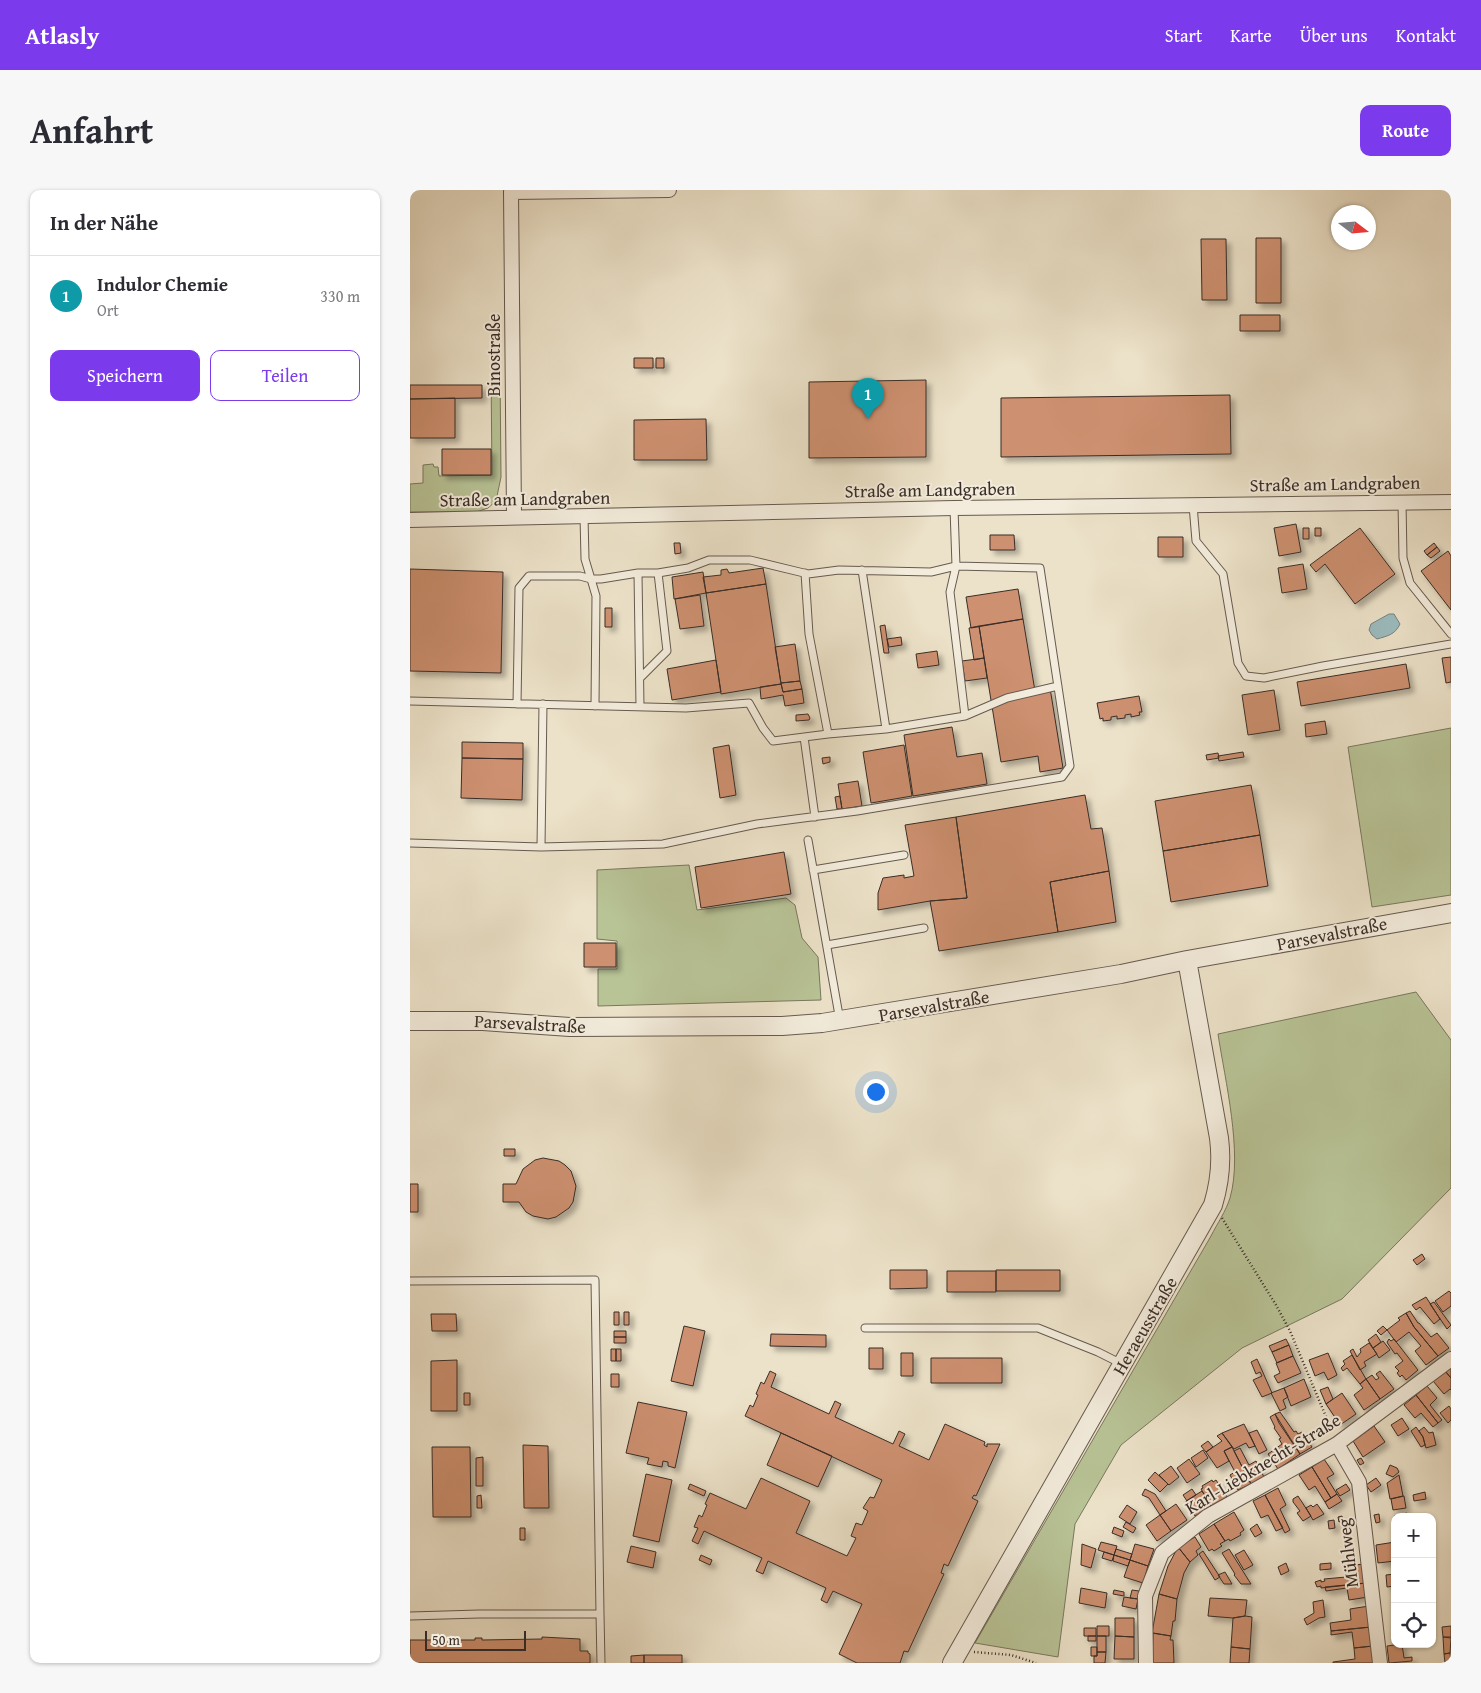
<!DOCTYPE html>
<html lang="de">
<head>
<meta charset="utf-8">
<style>
  :root { --surface:#fff; --page:#f7f7f7; --text:#2b2b33; --muted:#7c7c81; --line:#e1e1e2; --accent:#7c3aed }
  body { margin:0; font-family:"Gentium Book Plus",serif; background:var(--page); color:var(--text) }
  .controls { position:absolute; right:15px; bottom:15px; display:grid; overflow:hidden; border-radius:10px; box-shadow:0 1px 4px #0004 }
  .controls button { width:45px; height:45px; display:grid; place-items:center; padding:0; border:0; border-bottom:1px solid var(--line); background:var(--surface); color:var(--text); font:25px sans-serif }
  .compass { position:absolute; left:921px; top:15px; width:45px; height:45px; border-radius:50%; background:var(--surface); box-shadow:0 1px 4px #0004; rotate:106deg }
  .scale { position:absolute; left:15px; bottom:12px; width:101px; box-sizing:border-box; padding-left:5px; border:2px solid #3a2d27; border-top:0; font-size:14px; line-height:18px; white-space:nowrap; color:#3a2d27; -webkit-text-stroke:4px #f3ecdc; paint-order:stroke }
  .you { position:absolute; left:465px; top:901px; width:18px; height:18px; margin:-12px; border:4px solid #fff; border-radius:50%; background:#1a73e8; box-shadow:0 0 0 8px #1a73e833 }
  .badge { display:grid; place-items:center; width:32px; height:32px; border-radius:50%; background:var(--accent); color:#fff; font-size:16px; font-weight:700 }
  .pin { position:absolute; translate:-50% -41px; filter:drop-shadow(0 1px 2px #0008) }
  .pin::after { content:''; position:absolute; top:26px; width:18px; height:15px; background:inherit; clip-path:polygon(0 0,100% 0,50% 100%) }
  .list { margin:0; padding:0; list-style:none }
  h2 { display:flex; justify-content:space-between; align-items:center; height:65px; margin:0; padding:0 20px; font-size:21px }
  h2 small { font-size:16px; font-weight:400; color:var(--muted) }
  .list li { display:grid; grid-template-columns:32px 1fr auto; gap:15px; align-items:center; box-sizing:border-box; height:80px; padding:0 20px; border-top:1px solid var(--line) }
  .list b { display:block; font-size:19px; white-space:nowrap }
  .list p { margin:0; font-size:16px; white-space:nowrap; color:var(--muted) }
  .list em { font-size:16px; font-style:normal; color:var(--muted) }
  .actions { display:flex; gap:10px; padding:15px 20px }
  .actions a { flex:1; padding:11px 0; border:1px solid var(--accent); border-radius:10px; text-align:center; font-size:18px; color:var(--accent) }
  .actions .main { background:var(--accent); color:#fff }
  .icon { flex:none; width:28px; height:28px; fill:none; stroke:currentColor; stroke-width:2; stroke-linecap:round; stroke-linejoin:round }
  .map { position:relative; flex:none; width:1041px; height:1473px; overflow:hidden; border-radius:10px }
  header { display:flex; align-items:center; gap:30px; box-sizing:border-box; height:70px; padding:0 25px; background:var(--accent); color:#fff }
  header strong { font-size:24px }
  nav { display:flex; gap:28px; margin-inline-start:auto; font-size:18px }
  .intro { display:flex; align-items:center; justify-content:space-between; box-sizing:border-box; height:120px; padding:0 30px }
  h1 { margin:0; font-size:35px }
  .button { padding:12px 22px; border-radius:10px; background:var(--accent); color:#fff; font-size:18px; font-weight:700 }
  main { display:flex; gap:30px; padding:0 30px }
  aside { flex:1; background:var(--surface); border-radius:10px; box-shadow:0 1px 4px #0004 }
  .map>svg:first-child { display:block }
  .green { fill:#b8c396; stroke:#79785e }
  .water { fill:#9cbcbf; stroke:#758382 }
  .building { fill:#cd9070; stroke:#3a2d27; filter:url(#shadow) }
  .lines { fill:none; stroke-linecap:round; stroke-linejoin:round }
  .service-casing { stroke:#665a50; stroke-width:9 }
  .minor-casing { stroke:#665a50; stroke-width:16 }
  .tertiary-casing { stroke:#665a50; stroke-width:20 }
  .path { stroke:#3a2d27; stroke-width:2.5; stroke-dasharray:1 2.5; stroke-linecap:butt }
  .service { stroke:#f3ecdc; stroke-width:7 }
  .minor { stroke:#f3ecdc; stroke-width:14 }
  .tertiary { stroke:#f3ecdc; stroke-width:18 }
  .labels { text-anchor:middle; stroke-width:4; stroke-linejoin:round; paint-order:stroke }
  .street-label { font-size:18px; fill:#3a2d27; stroke:#f3ecdc }
</style>
</head>
<body>
<header>
<strong>Atlasly</strong>
<nav><a>Start</a><a>Karte</a><a>Über uns</a><a>Kontakt</a></nav>
</header>
<div class="intro"><h1>Anfahrt</h1><a class="button">Route</a></div>
<main>
<aside>
<h2>In der Nähe<small></small></h2>
<ul class="list">
<li><span class="badge" style="background:#0f9aa8">1</span><div><b>Indulor Chemie</b><p>Ort</p></div><em>330 m</em></li>
</ul>
<div class="actions"><a class="main">Speichern</a><a>Teilen</a></div>
</aside>
<div class="map">
<svg width="1041" height="1473" viewBox="0 0 1041 1473">
  <defs>
    <filter id="shadow"><feDropShadow dx="4.5" dy="4.5" stdDeviation="2.5" flood-color="#0004"/></filter>
  </defs>
  <rect width="100%" height="100%" fill="#ece2c9"/>
  <filter id="stains"><feTurbulence type="fractalNoise" baseFrequency=".004" numOctaves="4"/><feColorMatrix values="0 0 0 0 .2 0 0 0 0 .09 0 0 0 0 .02 0 0 0 .5 -.17"/></filter>
  <radialGradient id="worn" r=".72"><stop offset=".6" stop-color="#630" stop-opacity="0"/><stop offset="1" stop-color="#630" stop-opacity=".3"/></radialGradient>
  <path class="green" d="M81,182L90,183L91,287L86,311L78,318L66,322H0V294L13,293V275L23,274L24,277H28L29,286L82,285Z
    M1041,538V705L962,717L938,557Z
    M279,675L287,720L376,708L385,715L392,748L408,767L411,810L188,816V779H207V751L187,749V680Z
    M1006,802L1041,850V998L932,1109L832,1158L711,1255L665,1334L648,1467L565,1453L801,1046C807,1034 816,1021 820,1008C833,963 815,890 808,844Z"/>
  <path class="water" d="M979,424H984L990,434C985,445 977,446 967,449L962,445L959,440L961,434Z"/>
  <path class="building" d="M846,48H871V113H846Z
    M791,49H816L817,110H792Z
    M830,125H870V141H830Z
    M224,168H243V178H224Z
    M246,168H254V178H246Z
    M516,190V267L399,268V192Z
    M0,195H72V208L0,209Z
    M820,205L821,264L591,267V208Z
    M45,208V248H0V209Z
    M296,229L297,270H224V230Z
    M32,259H81V285H32Z
    M886,334L891,362L869,366L864,338Z
    M893,338H899V349H893Z
    M905,338H911V346H905Z
    M950,338L985,384L945,414L915,374L906,382L900,375Z
    M580,345H604L605,360H580Z
    M748,347H773V367H748Z
    M264,353H270L271,363L265,364Z
    M1024,353L1027,357L1017,365L1014,361Z
    M1027,357L1030,361L1021,368L1017,365Z
    M1038,361L1041,366V420L1011,381Z
    M893,374L897,399L872,403L868,378Z
    M353,378L356,394L296,403L293,387L311,385V380L317,379L319,383Z
    M0,379L93,382L91,483L0,481Z
    M293,382L296,403L264,409L262,387Z
    M356,394L371,494L311,504L296,403Z
    M608,399L613,429L561,438L556,407Z
    M290,405L294,436L270,439L265,409Z
    M195,418H202V437H195Z
    M613,429L625,501L640,498L653,578L630,582L628,566L591,572L569,436Z
    M475,435L479,463H474L470,436Z
    M569,436L574,468L564,470L559,438Z
    M491,447L492,455L479,457L477,449Z
    M385,454L390,491L371,493L365,457Z
    M527,461L529,475L508,478L506,464Z
    M1041,467V492L1036,493L1032,468Z
    M574,468L577,488L555,491L552,471Z
    M306,470L311,502L262,510L257,479Z
    M996,474L1000,498L891,516L887,492Z
    M390,491L392,499L373,502L371,493Z
    M371,494L373,502L392,499L394,513L375,516L373,505L351,509L350,497Z
    M864,500L870,540L838,545L832,505Z
    M729,506L732,522H729L730,525L721,527V524L715,525V528L707,529V526L701,527V530L693,531V528L690,529L687,513Z
    M398,524L400,528L399,530L386,531V525Z
    M915,531L917,544L896,547L895,534Z
    M542,537L547,567L572,563L577,594L503,606L494,545Z
    M52,552L113,553V569L52,568Z
    M319,555L326,605L310,608L303,558Z
    M494,555L502,606L461,613L453,562Z
    M833,562L834,567L809,571L808,566Z
    M808,563L809,568L797,570L796,565Z
    M420,567V572L413,574L412,568Z
    M52,568L113,569L112,610L51,608Z
    M448,591L452,616L432,619L428,594Z
    M841,595L850,645L753,661L745,611Z
    M675,605L681,639L692,638L699,681L640,692L648,742L529,761L520,711L557,708L546,627Z
    M430,606L432,619H427L425,607Z
    M546,627L557,708L520,711L468,720V703L473,688L494,685V688L504,686L495,635Z
    M850,645L858,696L761,712L753,661Z
    M374,662L381,704L291,718L285,677Z
    M699,681L706,732L648,742L640,692Z
    M174,753H206V777H174Z
    M94,959H105V966H94Z
    M133,968L149,971L155,975L161,981L166,996L163,1012L159,1018L146,1027L138,1029L123,1026L116,1022L109,1012H93V994H106L113,979L125,970Z
    M0,994H8V1022H0Z
    M1012,1064L1015,1069L1007,1075L1003,1070Z
    M480,1080H517V1098L480,1099Z
    M586,1080H650V1101H586Z
    M537,1081H586V1102H537Z
    M1039,1101L1041,1103V1116L1033,1122L1025,1111Z
    M1016,1107L1030,1129L1024,1134L1010,1117L1006,1120L1002,1115Z
    M1024,1112L1041,1135L1037,1139L1020,1114Z
    M1000,1121L1008,1133H1009L1021,1147L1027,1143L1039,1158L1028,1166L1004,1137L996,1123Z
    M204,1122H209V1135H204Z
    M214,1122H219V1135H214Z
    M996,1123L1004,1137L1028,1166L1016,1175L1005,1161L1011,1156L999,1142L986,1152L977,1140L990,1130L988,1128Z
    M21,1124H46L47,1141H22Z
    M274,1136L295,1141L283,1196L261,1191Z
    M973,1136L977,1140L971,1145L967,1141Z
    M204,1141H216V1147H204Z
    M361,1144L416,1145V1157L360,1156Z
    M966,1144L971,1152L963,1158L958,1150Z
    M204,1147H216V1153H204Z
    M876,1149L879,1155L862,1162L859,1156Z
    M979,1149L981,1151L984,1149L1008,1180L996,1190L992,1185L990,1187L987,1183L989,1181L985,1177L993,1171L987,1163L985,1164L978,1154L977,1152Z
    M973,1151L980,1160L969,1168L963,1158Z
    M959,1153L967,1164L954,1172L956,1176L950,1180L940,1161L943,1159L947,1167L951,1162L950,1159Z
    M879,1155L883,1166L867,1173L862,1162Z
    M459,1158H473V1179H459Z
    M201,1159H206V1171H201Z
    M206,1159H211V1171H206Z
    M491,1163H503V1186H491Z
    M918,1163L927,1185L918,1190L914,1182L905,1186L899,1170Z
    M942,1165L956,1189L950,1194L937,1178L933,1181L931,1178L935,1174L933,1171Z
    M883,1166L891,1183L868,1193L864,1186L870,1183L866,1173Z
    M521,1168H592V1193H521Z
    M847,1169L862,1203L852,1207L843,1190L852,1186L850,1182L846,1184L841,1172Z
    M47,1170V1221H21V1171Z
    M1041,1176V1188L1035,1181Z
    M360,1181L366,1184L361,1197L419,1224L425,1211L431,1214L425,1227L483,1254L489,1241L495,1244L489,1256L519,1270L535,1234L575,1252L574,1255L577,1257V1254H590L566,1306L564,1305L562,1308L568,1311L538,1376L534,1374L531,1383L534,1384L498,1462L494,1461L490,1473H447L429,1464L452,1414L423,1401L417,1413L411,1410L416,1398L358,1371L353,1384L346,1381L352,1368L294,1341L288,1354L282,1351L288,1338L284,1337L289,1325L292,1327L297,1315L295,1314L300,1303L336,1319L351,1288L400,1311L386,1343L437,1366L446,1348L441,1346L446,1333L452,1335L458,1321L453,1318L460,1307L464,1308L472,1290L335,1226L340,1215L343,1217L348,1205L346,1204L351,1192L354,1194Z
    M970,1181L984,1199L970,1209L956,1189L962,1185L966,1190L969,1188L966,1184Z
    M1035,1181L1041,1188V1200L1040,1199L1034,1204L1023,1191Z
    M201,1184H209V1197H201Z
    M894,1189L901,1207L881,1216L874,1198Z
    M956,1189L970,1209L954,1220L944,1205L953,1198L950,1194Z
    M1017,1196L1027,1208L1020,1215L1032,1230L1028,1233L1006,1205Z
    M918,1197L923,1209L916,1214L910,1200Z
    M874,1198L878,1207L873,1210L876,1218L870,1221L861,1203Z
    M54,1203H60V1215H54Z
    M932,1203L946,1224L930,1235L916,1214Z
    M1006,1205L1028,1233L1023,1237L1011,1223L1005,1228L994,1215Z
    M228,1212L277,1222L265,1278L258,1276V1272L253,1271L252,1277L237,1274L239,1268L216,1263Z
    M1039,1216L1041,1219V1230L1038,1233L1030,1223Z
    M870,1222L884,1242L886,1241L888,1244L892,1242L902,1257L890,1264L869,1233L865,1224Z
    M865,1224L890,1264L868,1279L858,1264L872,1254L869,1249L871,1248L864,1238L865,1237L860,1227Z
    M992,1228L999,1239L988,1246L981,1235Z
    M834,1234L845,1256L839,1258L836,1253L824,1259L812,1243Z
    M964,1236L975,1252L953,1267L943,1251Z
    M1006,1237L1013,1247L1015,1255L1011,1257L1001,1241Z
    M1014,1237L1019,1243L1023,1242L1026,1255L1016,1258L1013,1247L1009,1241Z
    M847,1240L857,1260L849,1264L839,1243Z
    M371,1243L422,1266L408,1297L357,1275Z
    M812,1243L822,1257L814,1261L819,1271L807,1278L796,1262L812,1251L807,1246Z
    M798,1251L803,1257L796,1262L791,1256Z
    M113,1255L138,1256L139,1318H114Z
    M22,1257H60L61,1327H23Z
    M822,1257L841,1294L828,1300L820,1285L825,1282L814,1261Z
    M830,1258L839,1275L846,1271L854,1287L841,1294L824,1261Z
    M793,1260L798,1268L786,1277L781,1268Z
    M73,1267V1296H66V1268Z
    M951,1268L954,1273L950,1275L947,1270Z
    M779,1269L790,1284L777,1293L767,1278Z
    M914,1269L924,1284L917,1288L927,1304L921,1308L902,1277Z
    M980,1275L987,1278L989,1282L983,1287L976,1284Z
    M761,1276L769,1287L759,1295L749,1285Z
    M902,1277L921,1308L915,1312L905,1296L899,1300L889,1285Z
    M745,1282L758,1294L750,1302L738,1290Z
    M236,1284L262,1290L249,1352L223,1346Z
    M989,1285L993,1306L980,1309L977,1293Z
    M966,1288L971,1295L961,1302L956,1295Z
    M802,1290L803,1292L806,1290L817,1307L801,1316L791,1299L793,1298L792,1296Z
    M280,1294L296,1301L294,1306L278,1299Z
    M936,1294L940,1300L930,1306L926,1300Z
    M868,1298L876,1315L870,1319L880,1340L875,1343L855,1305Z
    M735,1299L745,1304L756,1321L750,1325L739,1308L732,1305Z
    M782,1299L786,1305L777,1311L773,1305Z
    M792,1301L801,1316L785,1326L776,1311Z
    M1015,1302L1016,1309L1004,1311L1003,1305Z
    M927,1304L932,1311L919,1319L915,1312Z
    M71,1305L72,1318H67V1306Z
    M855,1305L873,1338L866,1341L858,1325L851,1328L843,1311Z
    M888,1306L901,1326L893,1331L887,1323L890,1321L883,1312V1309Z
    M994,1306L996,1318L983,1320L981,1309Z
    M766,1314L777,1330L761,1341L750,1325Z
    M907,1314L914,1324L903,1330L896,1318L901,1315L903,1317Z
    M717,1315L727,1322L720,1334L709,1327Z
    M824,1322L834,1340L830,1343L831,1345L820,1351L819,1349L815,1351L804,1334Z
    M997,1323L998,1327H985V1328L984,1326Z
    M969,1324L970,1332L966,1333L964,1325Z
    M750,1325L761,1341L747,1351L736,1335Z
    M932,1326L933,1331L929,1332L928,1327Z
    M924,1330L925,1338L919,1339L918,1331Z
    M716,1332L726,1338L723,1343L713,1337Z
    M804,1334L815,1351L810,1354L812,1356L804,1361L802,1359L799,1361L789,1344Z
    M847,1334L852,1343L845,1347L840,1339Z
    M704,1337L714,1341L712,1347L702,1343Z
    M110,1338H115V1350H110Z
    M785,1347L791,1357L786,1361L788,1365L780,1372L768,1357Z
    M691,1352L707,1356L704,1365L688,1360Z
    M985,1352V1371L968,1373L966,1355Z
    M672,1354L686,1359L681,1378L671,1375Z
    M725,1354L744,1359L738,1376L720,1370Z
    M221,1356L246,1362L243,1378L217,1372Z
    M768,1357L780,1372L774,1383L767,1409L749,1404L758,1376Z
    M706,1359L722,1364L720,1370L704,1365Z
    M819,1359L841,1394H831L824,1385L825,1384L812,1363Z
    M834,1360L843,1375L834,1380L825,1365Z
    M793,1361L810,1387L805,1390L789,1364Z
    M694,1362L704,1365L702,1371L692,1368Z
    M291,1365L302,1370L300,1375L289,1370Z
    M704,1365L720,1370L718,1376L703,1371Z
    M720,1370L738,1376L733,1393L714,1387Z
    M876,1373L879,1381L871,1385L868,1377Z
    M921,1373V1379L910,1380V1374Z
    M954,1374L956,1393L911,1398V1396L907,1397L905,1392L911,1390V1392L915,1391L914,1389L936,1387L935,1376Z
    M815,1382L822,1394H814L808,1385Z
    M985,1384V1396L977,1397L976,1385Z
    M956,1393L958,1407L939,1410L937,1398L916,1401L915,1397Z
    M671,1398L697,1403L695,1418L669,1413Z
    M704,1400L714,1402V1406L703,1404Z
    M722,1400L729,1401L728,1409L720,1408Z
    M749,1404L767,1409L765,1431H763L761,1446L742,1443Z
    M714,1407L728,1409L726,1419L712,1416Z
    M800,1408L837,1410L835,1426L823,1428L798,1426Z
    M913,1410L915,1427L909,1428L897,1435L894,1429L904,1423L903,1412Z
    M959,1416L961,1437L921,1441L920,1433L941,1430L940,1419Z
    M835,1426L842,1427L840,1459L821,1457L823,1428Z
    M705,1428H724V1447L705,1446Z
    M687,1436H699V1446H687Z
    M1041,1436V1447H1033L1032,1437Z
    M961,1437L963,1456L944,1458L942,1442L921,1445V1441Z
    M674,1438H686V1446H674Z
    M743,1443L761,1446L760,1450H763L764,1473H742Z
    M678,1446H686V1451H678Z
    M687,1446H696V1462H687Z
    M705,1446L724,1447V1469H704Z
    M132,1447L170,1449V1461H178V1463L180,1464V1473H0V1450H65V1448H72V1450L132,1449Z
    M1033,1447L1041,1448L1040,1463L1034,1464Z
    M992,1454L994,1468L1002,1467V1471L979,1473L977,1456Z
    M963,1456L965,1473H923V1472L945,1469L944,1458Z
    M681,1457H687V1466H681Z
    M821,1457L840,1459L839,1473H820Z
    M687,1462H696L695,1473H684V1466H687Z
    M1040,1463L1041,1473H1035L1034,1464Z
    M234,1465H272V1473H234Z
    M234,1465V1473H221V1466Z"/>
  <g class="lines">
    <g class="service-casing">
      <path id="service" d="M992,312L993,368L1000,393L1041,444
        M783,315L786,351L813,384L828,473L836,486L854,488L913,476L1041,454
        M544,318L546,376L540,402L555,526
        M174,326L175,369L181,389H191L228,383H248
        M452,380L476,539
        M228,383L230,517
        M395,383L399,444L418,544
        M0,511L276,518L339,513L353,538L363,551L418,544L476,539L555,526L597,508L648,496
        M107,514L109,398L119,386H170L181,389L186,406L185,516
        M394,547L405,627
        M398,650L430,831
        M0,653L131,657L133,514
        M131,657L253,654L347,634L447,621L652,587L660,576L630,378L546,376L521,382L429,380L398,384L340,370H299L278,378L248,383L257,461L230,488
        M403,680L494,665
        M417,755L514,738
        M0,1091L185,1090L190,1424
        M455,1138H628L688,1162L712,1174
        M0,1426L69,1424H190L191,1473"/>
    </g>
    <g class="minor-casing">
      <path id="minor" d="M104,327L101,2L259,0
        M0,330L544,318L1041,312
        M927,1254L949,1292L970,1473
        M736,1473L735,1406L752,1363L798,1326L927,1254L1041,1169"/>
    </g>
    <g class="tertiary-casing">
      <path id="tertiary" d="M0,831H73L160,837L372,836L412,833L711,784L777,770L1041,723
        M542,1473L803,1015C810,992 812,971 809,948L777,770"/>
    </g>
    <path class="path" d="M812,1028L866,1115L880,1141L922,1241
      M564,1462L601,1465L626,1473"/>
    <use href="#service" class="service"/>
    <use href="#minor" class="minor"/>
    <use href="#tertiary" class="tertiary"/>
  </g>
  <g class="labels">
    <g class="street-label">
      <text transform="translate(84 165) rotate(-90)" y="6">Binostraße</text>
      <text transform="translate(925 294) rotate(-1)" y="6">Straße am Landgraben</text>
      <text transform="translate(520 300) rotate(-1)" y="6">Straße am Landgraben</text>
      <text transform="translate(115 309) rotate(-1)" y="6">Straße am Landgraben</text>
      <text transform="translate(922 744) rotate(-11)" y="6">Parsevalstraße</text>
      <text transform="translate(524 816) rotate(-10)" y="6">Parsevalstraße</text>
      <text transform="translate(120 834) rotate(3)" y="6">Parsevalstraße</text>
      <text transform="translate(735 1136) rotate(-60)" y="6">Heraeusstraße</text>
      <text transform="translate(853 1274) rotate(-31)" y="6">Karl-Liebknecht-Straße</text>
      <text transform="translate(938 1363) rotate(-97)" y="6">Mühlweg</text>
    </g>
  </g>
  <rect width="100%" height="100%" filter="url(#stains)"/>
  <rect width="100%" height="100%" fill="url(#worn)"/>
</svg>
<div class="controls">
<button>+</button>
<button>−</button>
<button><svg class="icon" aria-label="locate" viewBox="0 0 24 24"><circle cx="12" cy="12" r="6"/><path d="M12 2v4M12 18v4M2 12h4M18 12h4"/></svg></button>
</div>
<svg class="compass" viewBox="-18 -18 36 36"><path d="M0-13l5 13h-10z" fill="#e53935"/><path d="M0 13l5-13h-10z" fill="#7c7c81"/></svg>
<div class="scale">50 m</div>
<div class="you"></div>
<div class="pin badge" style="left:458px;top:229px;background:#0f9aa8">1</div>
</div>
</main>
</body>
</html>
